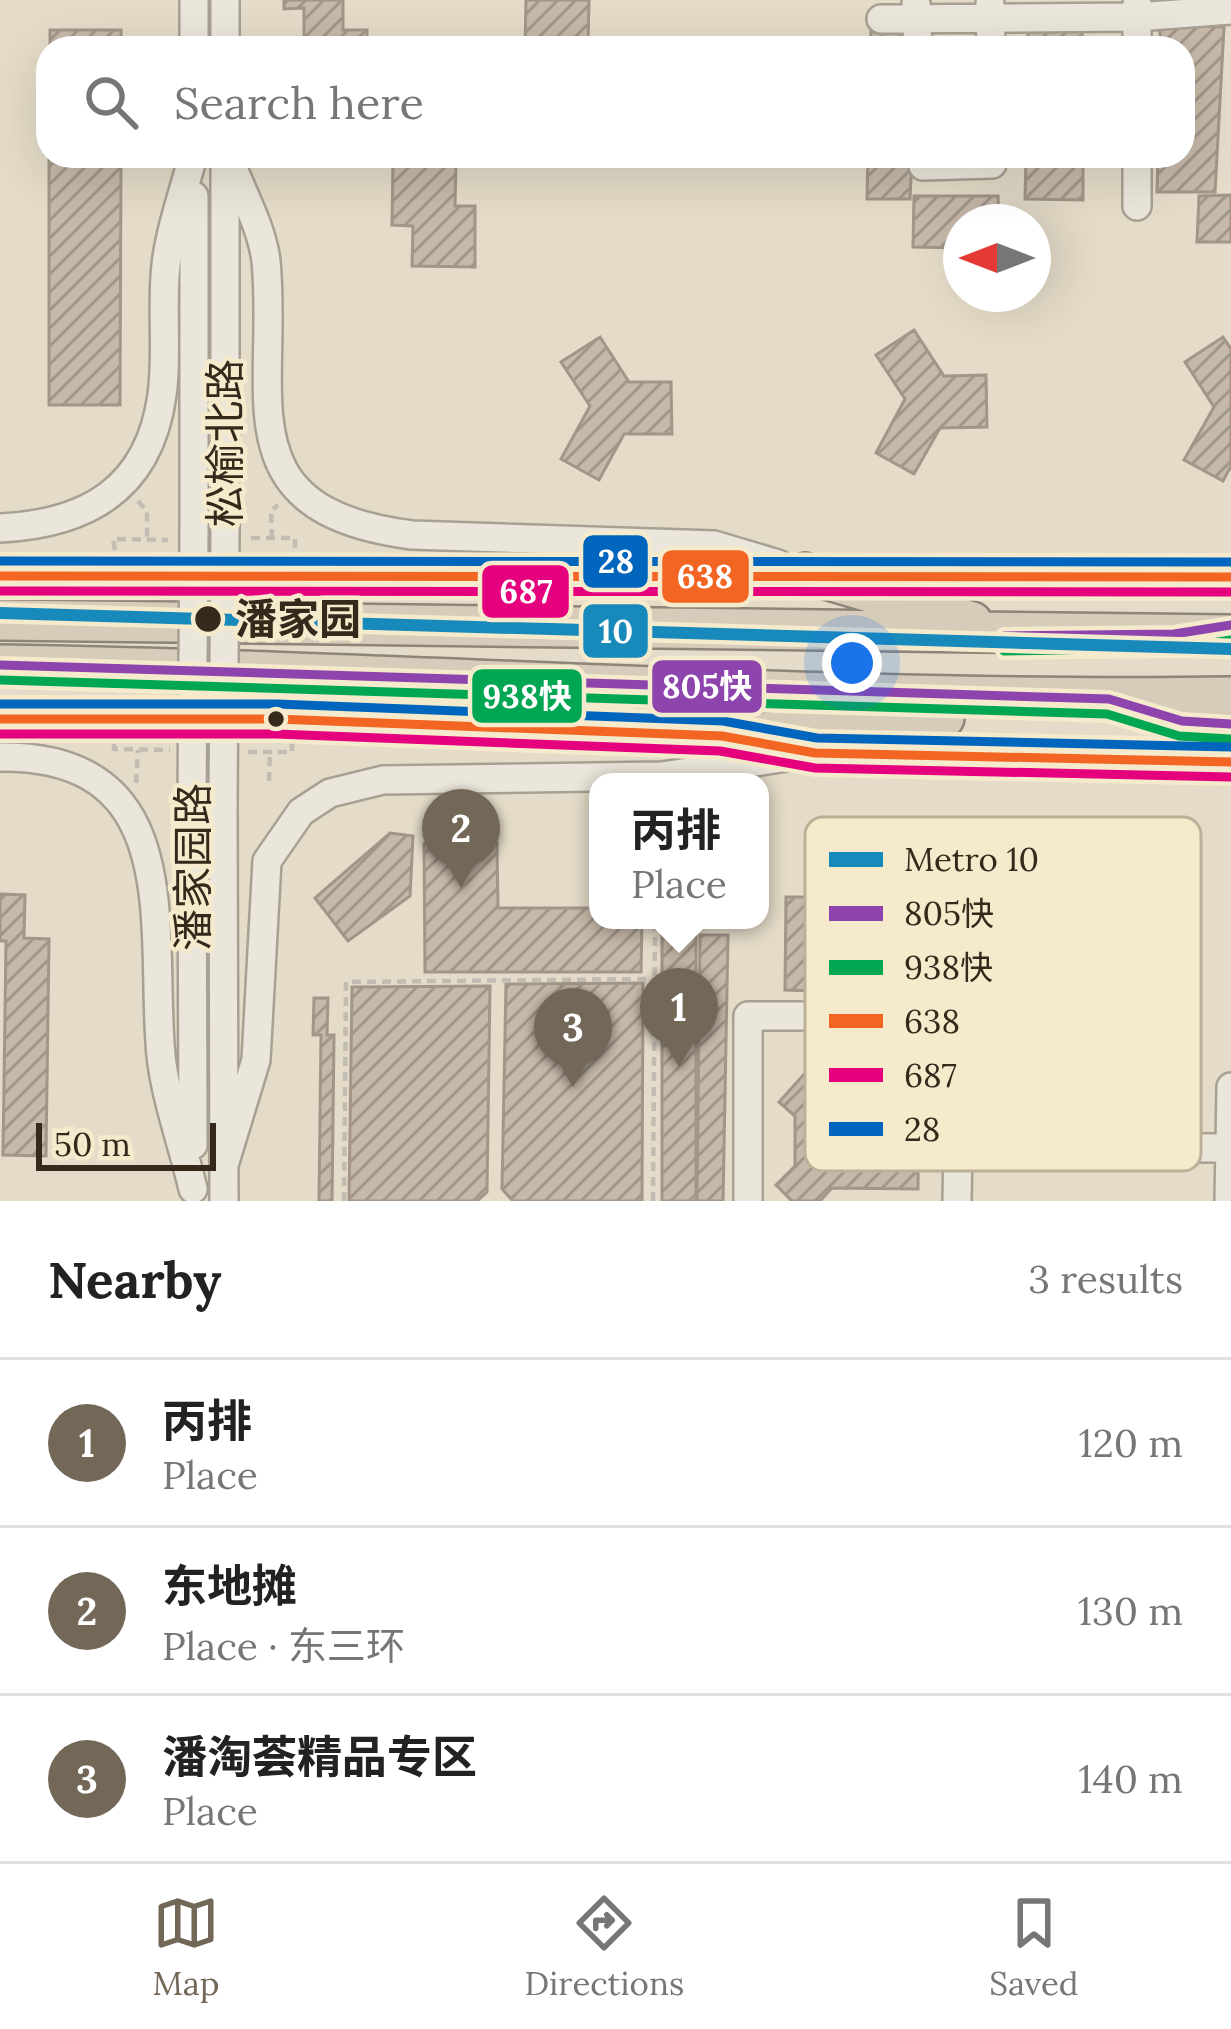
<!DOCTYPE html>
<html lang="en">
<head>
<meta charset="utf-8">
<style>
  :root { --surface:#fff; --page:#f6f6f6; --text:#222; --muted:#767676; --line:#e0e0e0; --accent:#736758 }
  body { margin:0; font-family:Lora,"Noto Sans SC",serif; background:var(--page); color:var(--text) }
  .compass { position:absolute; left:943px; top:204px; width:108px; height:108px; border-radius:50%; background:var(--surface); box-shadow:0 12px 48px #0002; rotate:270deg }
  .scale { position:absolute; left:36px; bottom:30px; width:180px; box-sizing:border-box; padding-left:12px; border:6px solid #36281b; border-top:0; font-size:33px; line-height:42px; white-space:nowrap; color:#36281b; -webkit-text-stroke:9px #f6eacd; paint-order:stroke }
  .you { position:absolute; left:852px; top:663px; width:42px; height:42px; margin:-30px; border:9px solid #fff; border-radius:50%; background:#1a73e8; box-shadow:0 0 0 18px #1a73e833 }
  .badge { display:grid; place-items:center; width:78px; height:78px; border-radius:50%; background:var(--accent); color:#fff; font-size:39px; font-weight:700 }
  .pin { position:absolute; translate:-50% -99px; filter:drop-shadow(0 3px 6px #0008) }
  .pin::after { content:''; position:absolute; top:63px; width:42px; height:36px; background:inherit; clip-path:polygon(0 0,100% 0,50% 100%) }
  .popup { position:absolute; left:589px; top:773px; width:180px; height:156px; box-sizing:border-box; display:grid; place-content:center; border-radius:24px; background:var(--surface); filter:drop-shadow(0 3px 9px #0005); font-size:39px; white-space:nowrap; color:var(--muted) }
  .popup b { font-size:45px; color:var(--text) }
  .popup::after { content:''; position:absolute; left:50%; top:100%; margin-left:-24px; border:24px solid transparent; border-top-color:var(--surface) }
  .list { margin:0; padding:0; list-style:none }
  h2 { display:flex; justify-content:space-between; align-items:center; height:156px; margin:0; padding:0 48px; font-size:51px }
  h2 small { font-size:39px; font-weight:400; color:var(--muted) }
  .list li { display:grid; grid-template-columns:78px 1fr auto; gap:36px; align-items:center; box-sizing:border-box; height:168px; padding:0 48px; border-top:3px solid var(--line) }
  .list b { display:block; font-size:45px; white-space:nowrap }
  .list p { margin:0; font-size:39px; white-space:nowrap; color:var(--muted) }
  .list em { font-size:39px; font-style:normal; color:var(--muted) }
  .icon { flex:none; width:66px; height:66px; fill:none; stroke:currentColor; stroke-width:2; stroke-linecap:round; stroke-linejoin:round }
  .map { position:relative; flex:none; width:1231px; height:1201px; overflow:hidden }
  .search { position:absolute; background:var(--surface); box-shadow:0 12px 48px #0002; left:36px; right:36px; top:36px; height:132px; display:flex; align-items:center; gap:30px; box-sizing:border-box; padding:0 42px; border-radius:36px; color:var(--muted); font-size:45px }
  .sheet { height:660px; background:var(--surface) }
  nav { display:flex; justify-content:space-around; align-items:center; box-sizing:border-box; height:168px; border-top:3px solid var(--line); background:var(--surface); font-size:33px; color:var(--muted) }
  nav a { display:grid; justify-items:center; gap:6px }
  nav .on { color:var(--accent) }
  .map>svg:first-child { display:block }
  .building { fill:url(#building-hatch); stroke:#a39688; stroke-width:3 }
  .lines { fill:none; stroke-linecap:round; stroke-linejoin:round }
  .minor-casing { stroke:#a8a092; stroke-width:32 }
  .highway-casing { stroke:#8e8579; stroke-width:44 }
  .path { stroke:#c3bcb2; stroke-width:4.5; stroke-dasharray:9 6; stroke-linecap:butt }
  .minor { stroke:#ebe6db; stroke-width:27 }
  .highway { stroke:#d7cbb9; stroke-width:39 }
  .minor-bridge-casing { stroke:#a8a092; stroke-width:32; stroke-linecap:butt }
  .minor-bridge { stroke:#ebe6db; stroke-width:27 }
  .bus-1-casing { stroke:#f6eacd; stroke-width:18 }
  .bus-2-casing { stroke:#f6eacd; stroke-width:18 }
  .bus-3-casing { stroke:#f6eacd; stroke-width:18 }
  .bus-4-casing { stroke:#f6eacd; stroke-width:18 }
  .bus-5-casing { stroke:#f6eacd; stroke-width:18 }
  .bus-1 { stroke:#8e44ad; stroke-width:9 }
  .bus-2 { stroke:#00a651; stroke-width:9 }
  .bus-3 { stroke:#f26522; stroke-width:9 }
  .bus-4 { stroke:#e5007d; stroke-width:9 }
  .bus-5 { stroke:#0065bd; stroke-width:9 }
  .metro-1-casing { stroke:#f6eacd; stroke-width:21 }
  .metro-1 { stroke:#178abb; stroke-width:12 }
  .stop-dot { fill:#36281b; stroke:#f6eacd; stroke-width:4.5 }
  .labels { text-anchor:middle; stroke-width:9; stroke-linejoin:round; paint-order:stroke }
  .street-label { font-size:42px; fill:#36281b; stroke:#f6eacd }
  .stop-label { font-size:42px; font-weight:bold; fill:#36281b; stroke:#f6eacd; text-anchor:start }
  .key { fill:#f6eacd; stroke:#bcb098; stroke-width:3 }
  .key-label { font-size:33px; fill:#36281b }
  .line-badge { stroke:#f6eacd; stroke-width:4.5 }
  .badge-label { font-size:33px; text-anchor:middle; font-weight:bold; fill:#fff }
</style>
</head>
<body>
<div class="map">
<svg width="1231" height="1201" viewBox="0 0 1231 1201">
  <defs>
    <pattern id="building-hatch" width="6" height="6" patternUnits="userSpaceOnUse" patternTransform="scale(3)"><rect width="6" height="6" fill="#c7b9a9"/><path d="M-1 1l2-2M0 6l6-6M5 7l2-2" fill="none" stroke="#a29689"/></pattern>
  </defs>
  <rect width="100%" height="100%" fill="#e4dbc8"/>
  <path class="building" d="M284,0H343V30H367V48H304V8L284,9Z
    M526,0H589L588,44L608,48H525Z
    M1160,25L1224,27L1215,192H1157L1158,156H1183V48H1160Z
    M1028,28H1082V48H1028Z
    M50,30H121V48H50Z
    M871,31L917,33L916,48H870Z
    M49,156H121L120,405H49Z
    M868,156H912L910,199H867Z
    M1026,156H1083V200L1025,199Z
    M393,161L456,162L455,206H475V267L412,266L413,226L392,225Z
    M1231,195V242H1197L1199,196Z
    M914,196H998L999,222H961V248L913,247Z
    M914,330L944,376L986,375L987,427L940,428L914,474L876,453L905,399L876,355Z
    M600,337L629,382H671L672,434H624L599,480L561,459L590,406L561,362Z
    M1223,337L1231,349V466L1223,481L1184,460L1214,407L1185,362Z
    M390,833L413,836L410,896L348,941L315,898Z
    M497,843L498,908H598V920H642L641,972H425L424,844Z
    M1018,886L1078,887L1102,899L1115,916L1121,936L1117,1064L1047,1065L1024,1054L1015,1027L1014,996Z
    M0,894L25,895L24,938L49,939L46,1156L3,1155L6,941H0Z
    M786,897H873L871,993L785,990Z
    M873,897L1016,901L1014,996L871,993Z
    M662,932H696V1201H662Z
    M700,935H728L723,1201H697Z
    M643,983L642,1201H513L502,1189L506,984Z
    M490,986L487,1192L477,1201H349L352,987Z
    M314,998H328L327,1035H334L332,1201H319L321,1035H313Z
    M806,1072L835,1098L919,1099L918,1189L832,1188L820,1201H792L776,1185L795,1166V1116L779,1102Z"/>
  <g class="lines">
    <g class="minor-casing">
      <path id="minor" d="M225,0V48
        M916,4L918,48
        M990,4L991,48
        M881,19L1137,17L1231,10
        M194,48V0
        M1137,48V4
        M228,156C240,188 262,227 266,261C279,395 221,511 412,535L714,545L778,564
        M923,156V166L992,164V156
        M1137,156V206
        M194,196V532
        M0,528C87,524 149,489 162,395C168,352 161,308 166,265C170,229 184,191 193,156
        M225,532V171
        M0,576L1231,577
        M0,719H276L722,736L815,753L1231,762
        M0,757C189,755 149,932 161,1056C166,1100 183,1146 193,1189
        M192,801L193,1145
        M223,802L224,1201
        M224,1165L256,1060L267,861L301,812L330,793L383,780L662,776L794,756
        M748,1201V1016H957L958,1147
        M957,1201L958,1147L1231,1148
        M1229,1201L1231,1087"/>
    </g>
    <g class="highway-casing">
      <path id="highway" d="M805,573L972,622
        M0,620L1231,635
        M0,665C410,671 821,703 1231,697
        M722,736L944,718"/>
    </g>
    <path class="path" d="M138,501L147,511V539
      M251,538H295V549
      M272,538L271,511L278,505
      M115,550L113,539L168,540
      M114,744V749L170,750
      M248,752H292V742
      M269,781L270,752
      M136,783L138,750
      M344,1201L346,982L653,979
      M653,1201L655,920"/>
    <use href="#minor" class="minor"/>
    <use href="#highway" class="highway"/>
    <g class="minor-bridge-casing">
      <path id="minor-bridge" d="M192,801L194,532
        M223,802L225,532"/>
    </g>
    <use href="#minor-bridge" class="minor-bridge"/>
    <g class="bus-1-casing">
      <path id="bus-1" d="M1004,636L1174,634L1231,625
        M0,665L1109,699L1182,721L1231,724"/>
    </g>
    <g class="bus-2-casing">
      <path id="bus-2" d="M1004,651L1174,649L1231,640
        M0,680L1107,714L1179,736L1230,739"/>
    </g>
    <g class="bus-3-casing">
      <path id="bus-3" d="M0,576L1231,577
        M0,719H276L722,736L815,753L1231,762"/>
    </g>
    <g class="bus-4-casing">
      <path id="bus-4" d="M0,591L1231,592
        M0,734H276L720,751L815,768L1231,777"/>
    </g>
    <g class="bus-5-casing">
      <path id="bus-5" d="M0,561L1231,562
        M0,704H277L723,721L817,738L1231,747"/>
    </g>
    <use href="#bus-1" class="bus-1"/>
    <use href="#bus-2" class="bus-2"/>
    <use href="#bus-3" class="bus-3"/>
    <use href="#bus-4" class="bus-4"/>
    <use href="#bus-5" class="bus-5"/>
    <g class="metro-1-casing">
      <path id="metro-1" d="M0,613L1231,649"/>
    </g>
    <use href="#metro-1" class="metro-1"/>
  </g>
  <g class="stop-dot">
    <circle cx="208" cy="619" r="15"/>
    <circle cx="276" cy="719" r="10"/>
  </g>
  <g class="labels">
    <g class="street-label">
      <text transform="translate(225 443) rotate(-90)" y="15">松榆北路</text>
      <text transform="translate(193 867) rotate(-90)" y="15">潘家园路</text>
    </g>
    <g class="stop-label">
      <text x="235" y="634">潘家园</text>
    </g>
  </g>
  <rect x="805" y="817" width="396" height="354" rx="18" class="key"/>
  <rect x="829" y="852" width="54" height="15" fill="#178abb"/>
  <rect x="829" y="906" width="54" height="15" fill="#8e44ad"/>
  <rect x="829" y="960" width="54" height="15" fill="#00a651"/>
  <rect x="829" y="1014" width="54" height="14" fill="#f26522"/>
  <rect x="829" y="1068" width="54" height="14" fill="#e5007d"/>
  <rect x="829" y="1122" width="54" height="14" fill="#0065bd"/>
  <g class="key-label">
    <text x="904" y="871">Metro 10</text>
    <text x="904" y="925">805快</text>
    <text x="904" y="979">938快</text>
    <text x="904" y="1033">638</text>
    <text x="904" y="1087">687</text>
    <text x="904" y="1141">28</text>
  </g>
  <g class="line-badge">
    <rect x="581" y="533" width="69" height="57" rx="12" fill="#0065bd"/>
    <rect x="660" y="548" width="91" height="57" rx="12" fill="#f26522"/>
    <rect x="480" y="563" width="91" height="57" rx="12" fill="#e5007d"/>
    <rect x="581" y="602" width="69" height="58" rx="12" fill="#178abb"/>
    <rect x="650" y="658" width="114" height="57" rx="12" fill="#8e44ad"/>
    <rect x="470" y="667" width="114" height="58" rx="12" fill="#00a651"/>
  </g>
  <g class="badge-label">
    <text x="616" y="573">28</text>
    <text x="705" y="588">638</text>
    <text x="526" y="603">687</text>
    <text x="616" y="643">10</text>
    <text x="707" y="698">805快</text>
    <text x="527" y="708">938快</text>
  </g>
</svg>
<svg class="compass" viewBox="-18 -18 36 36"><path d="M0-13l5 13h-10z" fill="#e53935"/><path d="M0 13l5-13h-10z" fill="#767676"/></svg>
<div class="scale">50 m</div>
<div class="you"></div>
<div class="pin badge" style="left:679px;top:1067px">1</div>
<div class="popup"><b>丙排</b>Place</div>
<div class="pin badge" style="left:461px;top:888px">2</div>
<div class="pin badge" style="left:573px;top:1087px">3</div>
<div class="search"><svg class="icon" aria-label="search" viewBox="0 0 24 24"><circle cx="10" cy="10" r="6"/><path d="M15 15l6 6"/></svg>Search here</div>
</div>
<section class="sheet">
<h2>Nearby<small>3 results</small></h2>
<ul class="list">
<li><span class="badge">1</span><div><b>丙排</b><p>Place</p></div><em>120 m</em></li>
<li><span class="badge">2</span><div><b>东地摊</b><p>Place · 东三环</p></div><em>130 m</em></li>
<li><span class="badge">3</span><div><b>潘淘荟精品专区</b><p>Place</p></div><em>140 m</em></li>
</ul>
</section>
<nav>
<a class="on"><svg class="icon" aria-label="map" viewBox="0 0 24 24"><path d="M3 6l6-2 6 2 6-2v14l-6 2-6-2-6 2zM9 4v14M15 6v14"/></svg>Map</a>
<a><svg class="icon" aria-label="directions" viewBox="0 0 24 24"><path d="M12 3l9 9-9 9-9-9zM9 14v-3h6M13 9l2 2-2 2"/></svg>Directions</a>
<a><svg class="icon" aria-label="saved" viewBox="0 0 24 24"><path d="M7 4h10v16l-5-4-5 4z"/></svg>Saved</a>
</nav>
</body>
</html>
